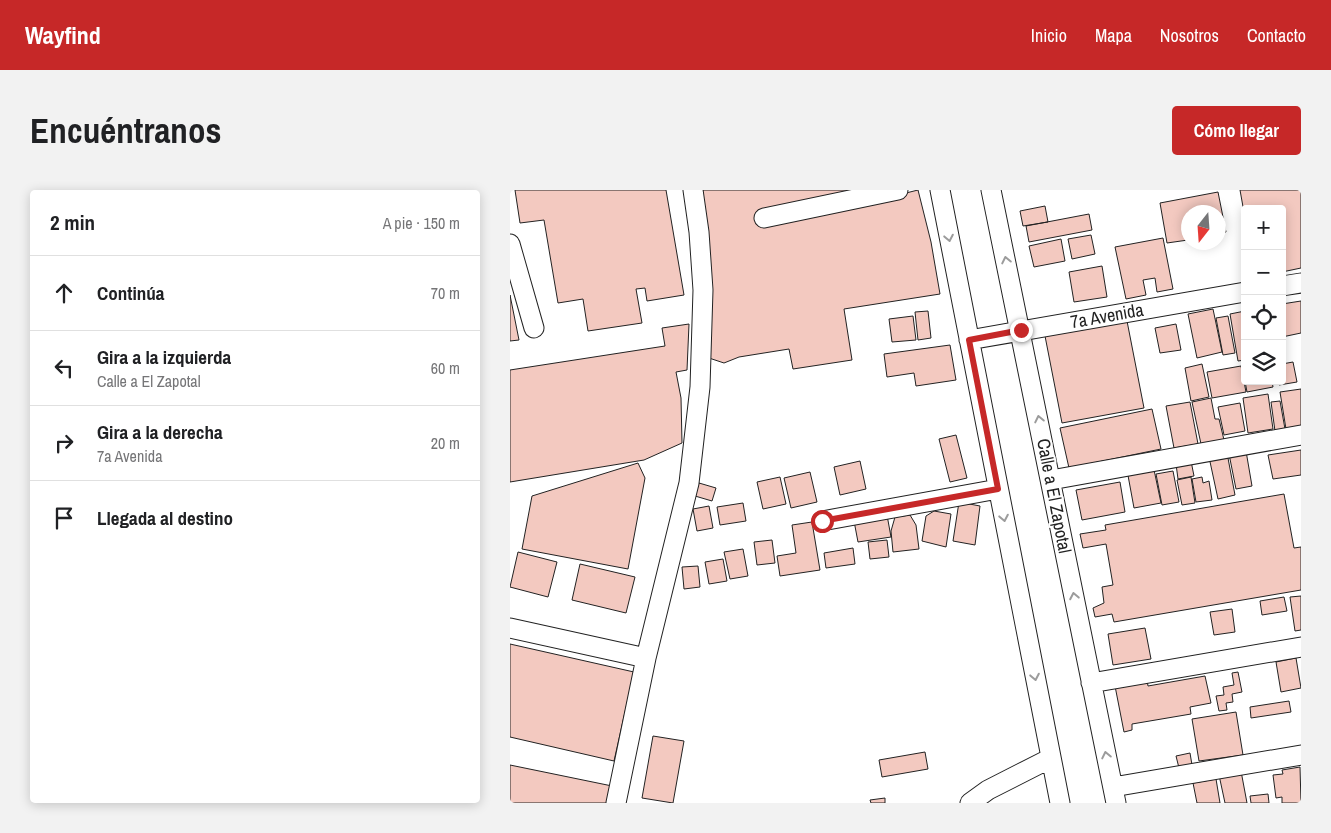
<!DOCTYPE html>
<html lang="es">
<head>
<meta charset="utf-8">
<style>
  :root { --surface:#fff; --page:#f2f2f2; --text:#202124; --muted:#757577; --line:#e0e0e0; --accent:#c62828 }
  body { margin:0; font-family:"Archivo Narrow",sans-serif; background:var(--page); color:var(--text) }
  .controls { position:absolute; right:15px; top:15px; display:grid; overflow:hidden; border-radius:5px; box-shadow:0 2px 12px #0003 }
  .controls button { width:45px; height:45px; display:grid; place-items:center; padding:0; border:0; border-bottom:1px solid var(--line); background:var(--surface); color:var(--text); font:25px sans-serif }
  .compass { position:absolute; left:671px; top:15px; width:45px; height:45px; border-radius:50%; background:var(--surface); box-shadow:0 2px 12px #0003; rotate:197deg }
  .stop { position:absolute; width:15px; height:15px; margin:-11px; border:4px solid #c62828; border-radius:50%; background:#fff }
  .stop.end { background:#c62828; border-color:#fff; box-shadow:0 1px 5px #0008 }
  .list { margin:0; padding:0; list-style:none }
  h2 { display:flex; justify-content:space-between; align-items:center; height:65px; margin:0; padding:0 20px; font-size:21px }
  h2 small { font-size:16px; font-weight:400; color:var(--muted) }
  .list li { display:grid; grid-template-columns:32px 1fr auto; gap:15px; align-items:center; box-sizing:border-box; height:75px; padding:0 20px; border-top:1px solid var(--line) }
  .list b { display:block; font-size:19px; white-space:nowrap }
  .list p { margin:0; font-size:16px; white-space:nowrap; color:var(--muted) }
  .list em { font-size:16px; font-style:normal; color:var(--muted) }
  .icon { flex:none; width:28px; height:28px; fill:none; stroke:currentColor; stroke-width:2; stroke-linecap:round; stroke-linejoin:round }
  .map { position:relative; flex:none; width:791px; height:613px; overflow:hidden; border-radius:5px }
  header { display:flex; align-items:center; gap:30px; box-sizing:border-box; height:70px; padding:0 25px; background:var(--accent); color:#fff }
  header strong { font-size:24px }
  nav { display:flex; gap:28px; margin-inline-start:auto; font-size:18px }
  .intro { display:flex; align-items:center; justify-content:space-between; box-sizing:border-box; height:120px; padding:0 30px }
  h1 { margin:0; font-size:35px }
  .button { padding:12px 22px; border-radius:5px; background:var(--accent); color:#fff; font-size:18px; font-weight:700 }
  main { display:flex; gap:30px; padding:0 30px }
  aside { flex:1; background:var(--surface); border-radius:5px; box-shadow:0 2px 12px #0003 }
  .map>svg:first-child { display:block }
  .building { fill:#f3c9c0; stroke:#222 }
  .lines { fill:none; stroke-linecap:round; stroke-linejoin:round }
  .minor-casing { stroke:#222; stroke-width:21 }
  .minor { stroke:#fff; stroke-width:19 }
  .oneway { stroke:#9c9c9c }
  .route { stroke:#c62828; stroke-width:6 }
  .labels { text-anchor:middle; stroke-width:4; stroke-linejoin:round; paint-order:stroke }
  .street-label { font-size:18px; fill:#222; stroke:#fff }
</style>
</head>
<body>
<header>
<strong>Wayfind</strong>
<nav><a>Inicio</a><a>Mapa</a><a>Nosotros</a><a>Contacto</a></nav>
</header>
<div class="intro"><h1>Encuéntranos</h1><a class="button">Cómo llegar</a></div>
<main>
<aside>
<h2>2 min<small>A pie · 150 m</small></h2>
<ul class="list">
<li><svg class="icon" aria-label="ahead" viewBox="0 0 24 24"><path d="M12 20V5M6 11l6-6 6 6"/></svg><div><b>Continúa</b></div><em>70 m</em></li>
<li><svg class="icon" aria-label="left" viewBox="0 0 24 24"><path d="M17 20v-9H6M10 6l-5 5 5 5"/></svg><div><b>Gira a la izquierda</b><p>Calle a El Zapotal</p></div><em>60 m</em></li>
<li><svg class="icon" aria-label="right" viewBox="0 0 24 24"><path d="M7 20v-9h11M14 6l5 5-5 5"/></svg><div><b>Gira a la derecha</b><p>7a Avenida</p></div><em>20 m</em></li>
<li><svg class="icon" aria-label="arrive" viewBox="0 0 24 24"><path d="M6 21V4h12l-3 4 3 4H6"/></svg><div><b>Llegada al destino</b></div></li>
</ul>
</aside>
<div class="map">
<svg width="791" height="613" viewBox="0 0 791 613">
  <rect width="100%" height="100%" fill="#fff"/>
  <path class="building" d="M5,0H156L174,105L137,111L135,98L126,99L132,133L78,141L73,109L48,113L34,30L10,33Z
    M191,0H391L392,4L408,0L421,52L430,104L334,119L342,170L283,179L279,159L229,167L214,173L199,168Z
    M730,0H791V78L772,82V19H735V28Z
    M708,2L716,42L708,44V22H678V50L657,53L650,13Z
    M535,16L538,32L513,36L510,21Z
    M579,24L582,40L519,52L516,36Z
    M581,45L585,64L562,69L558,49Z
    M653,48L663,99L647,102L645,88L633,90L636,105L616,109L605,57Z
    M551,49L555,71L524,77L519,56Z
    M684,52H698L694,57Z
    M592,76L597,107L564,112L559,82Z
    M0,105L9,150L0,151Z
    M791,111V143L772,147V114Z
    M703,119L712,162L687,168L678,124Z
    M418,121L421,148L408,150L405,122Z
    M735,121V170L728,171L720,124Z
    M403,126L406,150L382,152L379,129Z
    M718,126L725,163L713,165L706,128Z
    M617,131L634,218L552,233L535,146Z
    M179,134L177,180L166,182L171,208L172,253L134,270L0,292V180L155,156L152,138Z
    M666,134L671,160L650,163L645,138Z
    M440,155L446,190L406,196L404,183L377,187L374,164Z
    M783,172L787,192L769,195V191H772V174Z
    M692,174L699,207L681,211L675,178Z
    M731,176L736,202L702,208L697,182Z
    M735,191H762L763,197L737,202Z
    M791,199V236L776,239L770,202Z
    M758,204L763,239L738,243L733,208Z
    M701,208L705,229H709L714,250L691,254L682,212Z
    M770,211L775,239L765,241L761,212Z
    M680,212L688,254L664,258L656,216Z
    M730,213L735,241L714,245L708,217Z
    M642,219L651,259L559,278L550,238Z
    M446,245L457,288L440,292L429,249Z
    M791,260V285L763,289L758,265Z
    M736,261L742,296L726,299L719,264Z
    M717,263L725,305L708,309L699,267Z
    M350,271L356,299L330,305L324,277Z
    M681,271L684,286L668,289L666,274Z
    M128,273L135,288L118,379L12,359L22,306Z
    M643,275L651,313L624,318L617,280Z
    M663,281L669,312L652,315L646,284Z
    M300,282L307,312L281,318L274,288Z
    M270,287L276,314L253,319L247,292Z
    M681,287L685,313L672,315L667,290Z
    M692,287L693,293L699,291L702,310L686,312L682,289Z
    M610,292L615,322L572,330L566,300Z
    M189,293L206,298L202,311L185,306Z
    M774,304L784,358L791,357V400L604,432L602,424L585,427L583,418L594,413L592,397L603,395L596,354L573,358L570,344L596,340L595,335Z
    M449,312L470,316L465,355L443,351Z
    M233,313L236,331L210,335L207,317Z
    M199,316L203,338L187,341L183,319Z
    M424,321L441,324L436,357L412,351L416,326Z
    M377,325L381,347L348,352L344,331Z
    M400,325L406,335L409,359L383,362L381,341L385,327Z
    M302,332L310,380L270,386L267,366L286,363L282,335Z
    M262,350L265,373L247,375L244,352Z
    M377,350L379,367L360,369L358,352Z
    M343,358L345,374L316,378L314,363Z
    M233,359L238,386L220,389L214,362Z
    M8,362L47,372L38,407L0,397Z
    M213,369L217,391L199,394L195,372Z
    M70,374L125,387L116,423L62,410Z
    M188,376L190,397L174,399L172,377Z
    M791,406V440L785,441L780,407Z
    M774,407L777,421L752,425L750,411Z
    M722,419L725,442L704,445L700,422Z
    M635,438L641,469L603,475L598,444Z
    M0,454L124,482L104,571L0,547Z
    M786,468L791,498L771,502L766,472Z
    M728,482L732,502L722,504L723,512L716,513L717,520L709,521L706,506L714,505L713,497L724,495L722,483Z
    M695,486L701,513L680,517L681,524L622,534V540L614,542L605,496L637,490L638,496Z
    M779,511L781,522L741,528L740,517Z
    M726,522L733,565L689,571L682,529Z
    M143,546L174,551L163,613L132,608Z
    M415,562L418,579L372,587L369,570Z
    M680,563L682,575L669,578L666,566Z
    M0,575L107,597L104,613H0Z
    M790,577L791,613H772V607L766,608L763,585L773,584L772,580Z
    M731,581L737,613H715L709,585Z
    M706,589L710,613H687L683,593Z
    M758,604L759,613H741L740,606Z
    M375,608V613H361L360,610Z"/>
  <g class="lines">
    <g class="minor-casing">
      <path id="minor" d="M430,0L550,613
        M481,0L606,613
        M254,28L388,0
        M0,54L24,138
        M772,96L791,93
        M459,150L735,102
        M541,290L791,245
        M312,331L488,299
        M0,438L136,468
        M581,493L791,457
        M603,597L791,565
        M106,613L136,468L179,293L190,197L193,100L189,42L183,0
        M460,613L478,600L541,568"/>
    </g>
    <use href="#minor" class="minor"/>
  </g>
  <defs><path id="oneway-chevron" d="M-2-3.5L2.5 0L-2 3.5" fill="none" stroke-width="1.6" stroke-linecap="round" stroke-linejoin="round" transform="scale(1.25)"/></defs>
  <g class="oneway">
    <use href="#oneway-chevron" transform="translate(439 48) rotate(79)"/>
    <use href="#oneway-chevron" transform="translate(496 70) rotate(-102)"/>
    <use href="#oneway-chevron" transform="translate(529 229) rotate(-102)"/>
    <use href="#oneway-chevron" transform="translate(494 328) rotate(79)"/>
    <use href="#oneway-chevron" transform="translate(564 406) rotate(-101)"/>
    <use href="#oneway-chevron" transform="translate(525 487) rotate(79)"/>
    <use href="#oneway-chevron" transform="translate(596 565) rotate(-102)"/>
  </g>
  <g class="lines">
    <path class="route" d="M312,331L488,299L459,150L511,140"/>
  </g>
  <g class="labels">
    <g class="street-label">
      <text transform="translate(597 126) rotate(-10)" y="6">7a Avenida</text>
      <text transform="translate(544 306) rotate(79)" y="6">Calle a El Zapotal</text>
    </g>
  </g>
</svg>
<div class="controls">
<button>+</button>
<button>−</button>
<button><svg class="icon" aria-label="locate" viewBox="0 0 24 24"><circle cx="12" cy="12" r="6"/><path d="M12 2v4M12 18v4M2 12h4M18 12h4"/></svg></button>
<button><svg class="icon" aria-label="layers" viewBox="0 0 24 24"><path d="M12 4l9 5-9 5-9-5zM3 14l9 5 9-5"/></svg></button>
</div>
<svg class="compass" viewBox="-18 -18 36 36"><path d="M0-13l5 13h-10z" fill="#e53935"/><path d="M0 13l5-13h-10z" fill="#757577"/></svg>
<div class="stop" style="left:312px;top:331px"></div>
<div class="stop end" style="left:511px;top:140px"></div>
</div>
</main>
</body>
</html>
